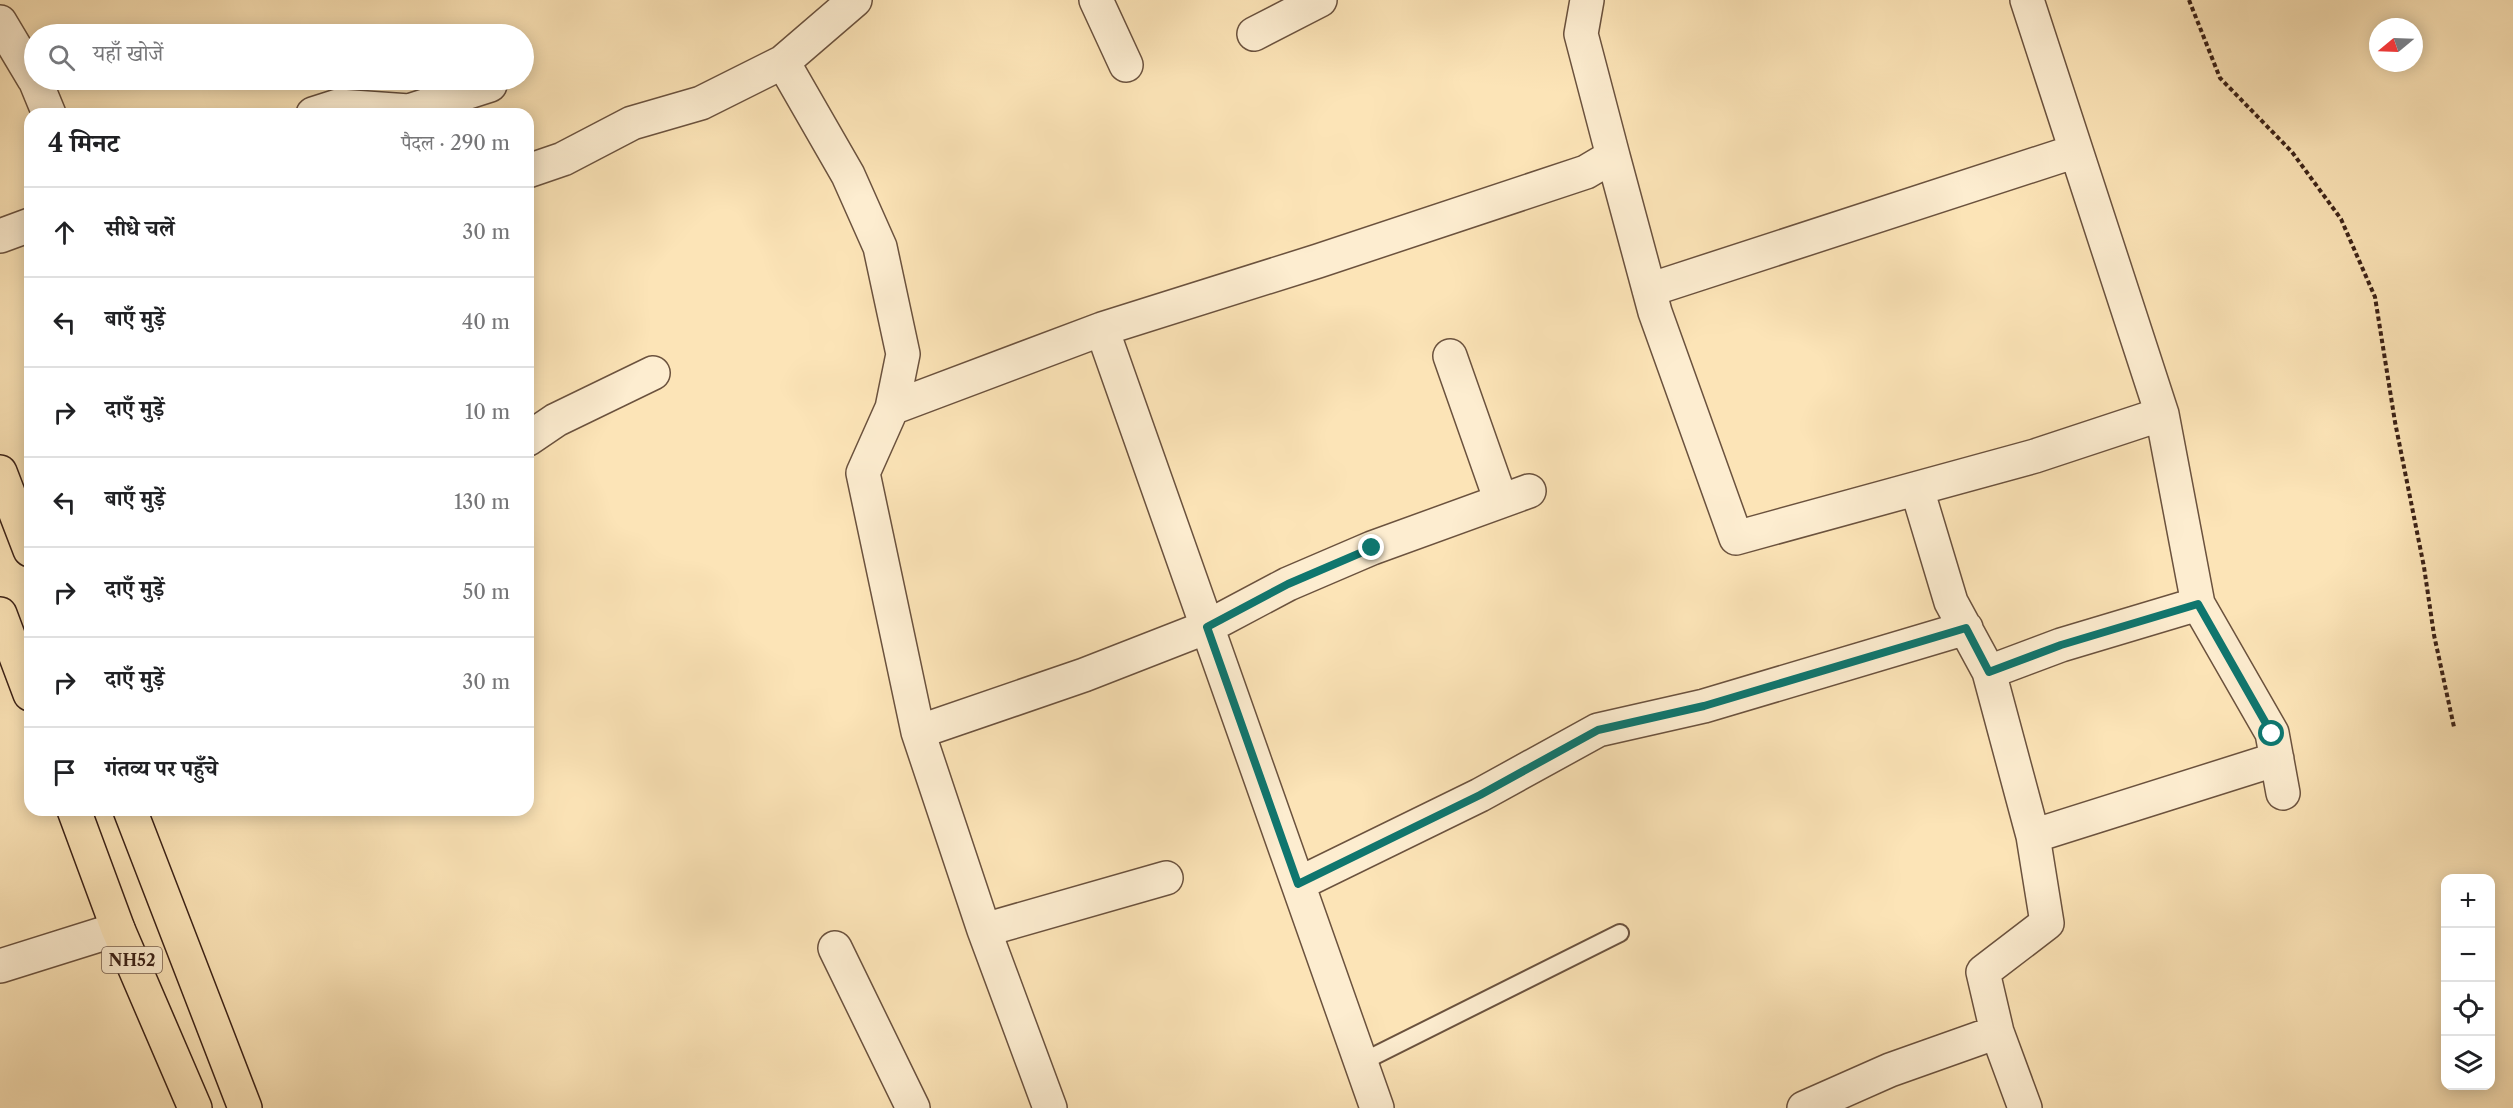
<!DOCTYPE html>
<html lang="hi">
<head>
<meta charset="utf-8">
<style>
  :root { --surface:#fff; --page:#f6f6f6; --text:#202124; --muted:#757577; --line:#e0e0e0 }
  body { margin:0; font-family:"Libre Caslon Text","Noto Serif Devanagari",serif; background:var(--page); color:var(--text) }
  .controls { position:absolute; right:18px; bottom:18px; display:grid; overflow:hidden; border-radius:12px; box-shadow:0 3px 15px #0003 }
  .controls button { width:54px; height:54px; display:grid; place-items:center; padding:0; border:0; border-bottom:2px solid var(--line); background:var(--surface); color:var(--text); font:30px sans-serif }
  .compass { position:absolute; left:2369px; top:18px; width:54px; height:54px; border-radius:50%; background:var(--surface); box-shadow:0 3px 15px #0003; rotate:251deg }
  .stop { position:absolute; width:18px; height:18px; margin:-14px; border:4px solid #0f766e; border-radius:50%; background:#fff }
  .stop.end { background:#0f766e; border-color:#fff; box-shadow:0 2px 6px #0008 }
  .list { margin:0; padding:0; list-style:none }
  h2 { display:flex; justify-content:space-between; align-items:center; height:78px; margin:0; padding:0 24px; font-size:26px }
  h2 small { font-size:20px; font-weight:400; color:var(--muted) }
  .list li { display:grid; grid-template-columns:39px 1fr auto; gap:18px; align-items:center; box-sizing:border-box; height:90px; padding:0 24px; border-top:2px solid var(--line) }
  .list b { display:block; font-size:22px; white-space:nowrap }
  .list em { font-size:20px; font-style:normal; color:var(--muted) }
  .icon { flex:none; width:33px; height:33px; fill:none; stroke:currentColor; stroke-width:2; stroke-linecap:round; stroke-linejoin:round }
  .map { position:relative; flex:none; width:2513px; height:1108px; overflow:hidden }
  .search { position:absolute; background:var(--surface); box-shadow:0 3px 15px #0003; left:24px; top:24px; width:510px; height:66px; display:flex; align-items:center; gap:15px; box-sizing:border-box; padding:0 21px; border-radius:33px; color:var(--muted); font-size:22px }
  .panel { position:absolute; background:var(--surface); box-shadow:0 3px 15px #0003; left:24px; top:108px; width:510px; height:708px; border-radius:18px }
  .map>svg:first-child { display:block }
  .lines { fill:none; stroke-linecap:round; stroke-linejoin:round }
  .service-casing { stroke:#6b523e; stroke-width:20 }
  .minor-casing { stroke:#6b523e; stroke-width:36 }
  .trunk-casing { stroke:#3b2116; stroke-width:36 }
  .path { stroke:#3b2116; stroke-width:4; stroke-dasharray:4.5 3; stroke-linecap:butt }
  .service { stroke:#fdedd0; stroke-width:16 }
  .minor { stroke:#fdedd0; stroke-width:33 }
  .trunk { stroke:#fce4b7; stroke-width:33 }
  .route { stroke:#0f766e; stroke-width:8 }
  .labels { text-anchor:middle; stroke-width:6; stroke-linejoin:round; paint-order:stroke }
  .shield { fill:#fdedd0; stroke:#755e4e; stroke-width:1.5 }
  .shield-label { font-size:16px; font-weight:bold; fill:#3b2116 }
</style>
</head>
<body>
<div class="map">
<svg width="2513" height="1108" viewBox="0 0 2513 1108">
  <rect width="100%" height="100%" fill="#fce4b7"/>
  <filter id="stains"><feTurbulence type="fractalNoise" baseFrequency=".00333" numOctaves="4"/><feColorMatrix values="0 0 0 0 .2 0 0 0 0 .09 0 0 0 0 .02 0 0 0 .5 -.17"/></filter>
  <radialGradient id="worn" r=".72"><stop offset=".6" stop-color="#630" stop-opacity="0"/><stop offset="1" stop-color="#630" stop-opacity=".3"/></radialGradient>
  <g class="lines">
    <g class="service-casing">
      <path id="service" d="M1362,1062L1620,933"/>
    </g>
    <g class="minor-casing">
      <path id="minor" d="M1096,0L1126,65
        M2027,0L2162,414L2198,604L2272,733L2283,793
        M0,22L34,79
        M1254,34L1320,0
        M783,62L848,175L880,247L903,354L892,408
        M35,80L49,114
        M313,114L338,106L409,111L490,85
        M1613,156L1655,312L1736,538L2035,456L2162,414
        M528,171L563,159L632,123L701,103L783,62L855,0
        M0,236L30,225
        M1649,290L2076,151
        M1102,329L1298,884L1480,795L1598,730L1704,706L1966,628
        M1450,356L1501,501
        M528,439L556,420L653,373
        M1917,489L1951,602L1989,672L2061,645L2198,604
        M1989,672L2033,836L2277,759
        M918,732L1084,675L1207,627L1288,584L1372,548L1529,491
        M1298,884L1377,1108
        M984,930L1166,878
        M835,948L913,1108
        M0,966L118,929
        M1050,1108L984,930L918,732L863,473L892,408L1102,329L1318,261L1586,172L1613,156L1581,34L1587,0
        M1804,1108L1890,1070L1997,1032
        M2025,1108L1997,1032L1983,972L2047,923L2033,836"/>
    </g>
    <g class="trunk-casing">
      <path id="trunk" d="M0,472L30,550
        M0,614L30,694
        M74,810L118,929L195,1108
        M130,810L245,1108"/>
    </g>
    <path class="path" d="M2189,0L2220,78L2292,152L2341,219L2375,297L2395,422L2424,567L2434,635L2454,727"/>
    <use href="#service" class="service"/>
    <use href="#minor" class="minor"/>
    <use href="#trunk" class="trunk"/>
  </g>
  <g class="lines">
    <path class="route" d="M1372,548L1288,584L1207,627L1298,884L1480,795L1598,730L1704,706L1966,628L1989,672L2061,645L2198,604L2272,734"/>
  </g>
  <g class="labels">
    <rect class="shield" x="102" y="947" width="60" height="26" rx="4.5"/>
    <g class="shield-label">
      <text x="132" y="966">NH52</text>
    </g>
  </g>
  <rect width="100%" height="100%" filter="url(#stains)"/>
  <rect width="100%" height="100%" fill="url(#worn)"/>
</svg>
<div class="controls">
<button>+</button>
<button>−</button>
<button><svg class="icon" aria-label="locate" viewBox="0 0 24 24"><circle cx="12" cy="12" r="6"/><path d="M12 2v4M12 18v4M2 12h4M18 12h4"/></svg></button>
<button><svg class="icon" aria-label="layers" viewBox="0 0 24 24"><path d="M12 4l9 5-9 5-9-5zM3 14l9 5 9-5"/></svg></button>
</div>
<svg class="compass" viewBox="-18 -18 36 36"><path d="M0-13l5 13h-10z" fill="#e53935"/><path d="M0 13l5-13h-10z" fill="#757577"/></svg>
<div class="stop" style="left:2272px;top:734px"></div>
<div class="stop end" style="left:1372px;top:548px"></div>
<div class="search"><svg class="icon" aria-label="search" viewBox="0 0 24 24"><circle cx="10" cy="10" r="6"/><path d="M15 15l6 6"/></svg>यहाँ खोजें</div>
<section class="panel">
<h2>4 मिनट<small>पैदल · 290 m</small></h2>
<ul class="list">
<li><svg class="icon" aria-label="ahead" viewBox="0 0 24 24"><path d="M12 20V5M6 11l6-6 6 6"/></svg><div><b>सीधे चलें</b></div><em>30 m</em></li>
<li><svg class="icon" aria-label="left" viewBox="0 0 24 24"><path d="M17 20v-9H6M10 6l-5 5 5 5"/></svg><div><b>बाएँ मुड़ें</b></div><em>40 m</em></li>
<li><svg class="icon" aria-label="right" viewBox="0 0 24 24"><path d="M7 20v-9h11M14 6l5 5-5 5"/></svg><div><b>दाएँ मुड़ें</b></div><em>10 m</em></li>
<li><svg class="icon" aria-label="left" viewBox="0 0 24 24"><path d="M17 20v-9H6M10 6l-5 5 5 5"/></svg><div><b>बाएँ मुड़ें</b></div><em>130 m</em></li>
<li><svg class="icon" aria-label="right" viewBox="0 0 24 24"><path d="M7 20v-9h11M14 6l5 5-5 5"/></svg><div><b>दाएँ मुड़ें</b></div><em>50 m</em></li>
<li><svg class="icon" aria-label="right" viewBox="0 0 24 24"><path d="M7 20v-9h11M14 6l5 5-5 5"/></svg><div><b>दाएँ मुड़ें</b></div><em>30 m</em></li>
<li><svg class="icon" aria-label="arrive" viewBox="0 0 24 24"><path d="M6 21V4h12l-3 4 3 4H6"/></svg><div><b>गंतव्य पर पहुँचे</b></div></li>
</ul>
</section>
</div>
</body>
</html>
